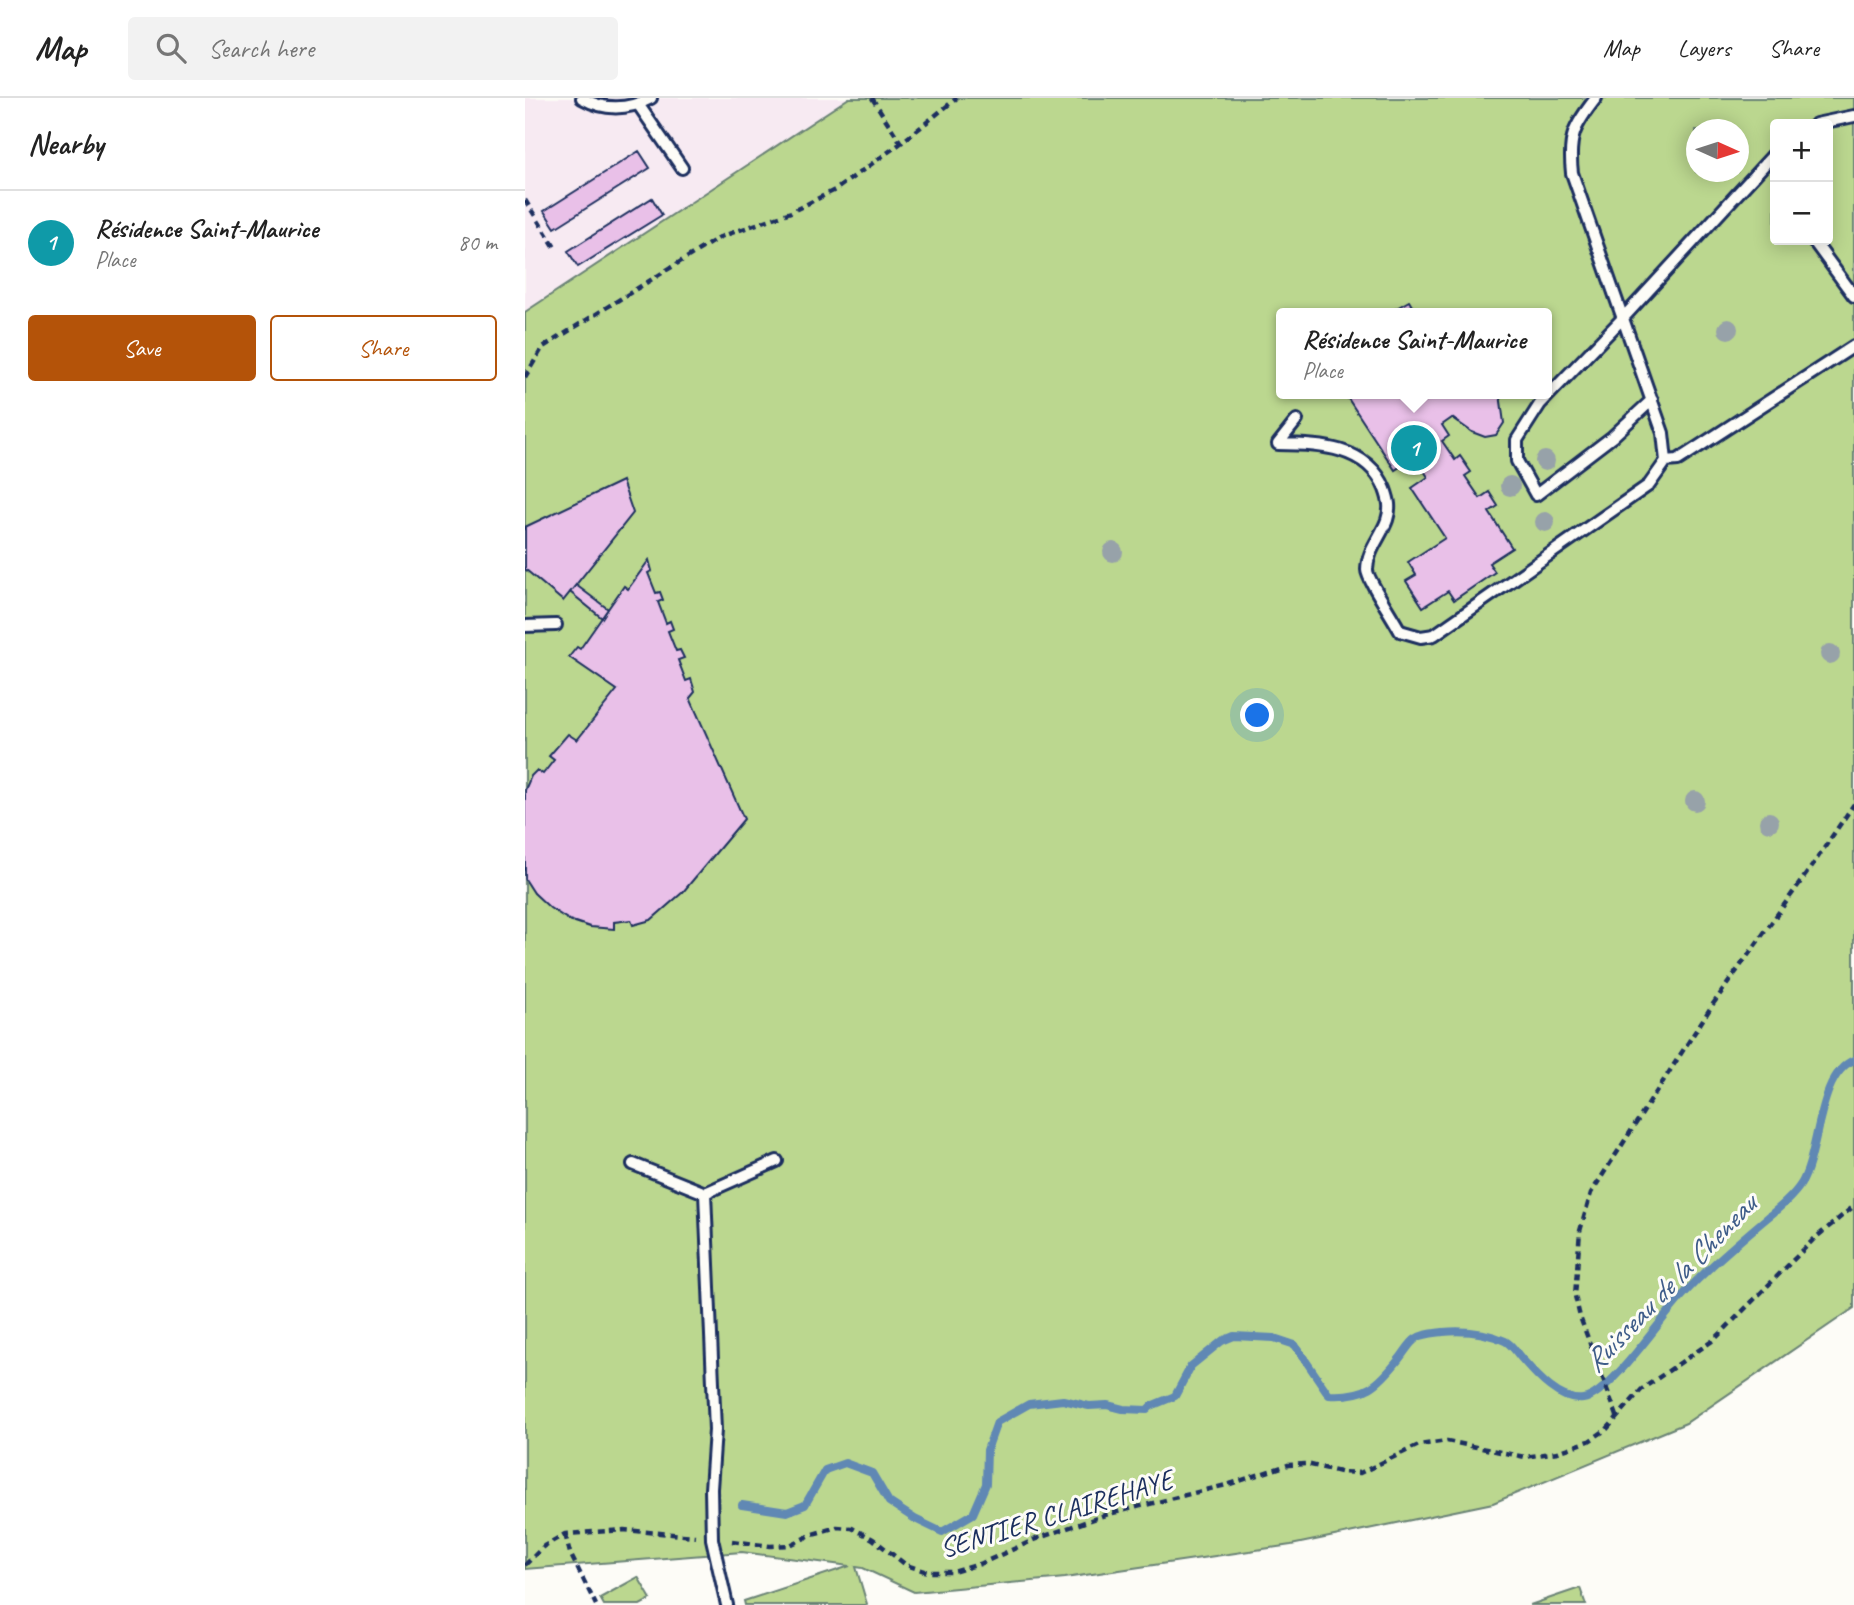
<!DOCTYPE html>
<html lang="en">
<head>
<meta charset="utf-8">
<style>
  :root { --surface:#fff; --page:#f2f2f2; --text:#222; --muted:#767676; --line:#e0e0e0; --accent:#b45309 }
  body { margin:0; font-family:Caveat,sans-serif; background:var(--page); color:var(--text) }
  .controls { position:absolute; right:21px; top:21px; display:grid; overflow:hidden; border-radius:7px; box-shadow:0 4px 18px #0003 }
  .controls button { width:63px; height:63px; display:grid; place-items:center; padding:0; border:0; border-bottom:2px solid var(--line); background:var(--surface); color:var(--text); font:35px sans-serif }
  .compass { position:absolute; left:1161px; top:21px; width:63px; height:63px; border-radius:50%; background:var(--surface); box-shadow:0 4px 18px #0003; rotate:93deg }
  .you { position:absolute; left:733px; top:618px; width:24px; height:24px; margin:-18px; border:5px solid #fff; border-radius:50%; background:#1a73e8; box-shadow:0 0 0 10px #1a73e833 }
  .badge { display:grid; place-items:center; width:46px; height:46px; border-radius:50%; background:var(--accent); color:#fff; font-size:23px; font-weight:700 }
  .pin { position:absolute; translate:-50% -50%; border:4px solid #fff; box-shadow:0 2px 7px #0006 }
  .popup { position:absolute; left:751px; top:210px; width:276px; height:91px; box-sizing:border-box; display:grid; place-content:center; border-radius:7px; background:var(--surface); filter:drop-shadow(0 2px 5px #0005); font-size:23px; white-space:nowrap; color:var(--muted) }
  .popup b { font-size:26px; color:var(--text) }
  .popup::after { content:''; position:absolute; left:50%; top:100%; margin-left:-14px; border:14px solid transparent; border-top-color:var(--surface) }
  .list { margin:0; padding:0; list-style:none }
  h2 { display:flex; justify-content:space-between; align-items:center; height:91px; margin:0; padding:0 28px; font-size:30px }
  h2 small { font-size:23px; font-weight:400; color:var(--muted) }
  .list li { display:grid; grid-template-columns:46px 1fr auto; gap:21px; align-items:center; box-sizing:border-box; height:105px; padding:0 28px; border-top:2px solid var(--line) }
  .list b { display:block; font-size:26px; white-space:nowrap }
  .list p { margin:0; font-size:23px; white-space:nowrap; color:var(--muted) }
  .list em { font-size:23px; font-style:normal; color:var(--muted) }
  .actions { display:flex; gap:14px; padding:21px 28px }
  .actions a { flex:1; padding:16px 0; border:2px solid var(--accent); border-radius:7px; text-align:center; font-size:24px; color:var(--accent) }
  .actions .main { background:var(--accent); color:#fff }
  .icon { flex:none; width:38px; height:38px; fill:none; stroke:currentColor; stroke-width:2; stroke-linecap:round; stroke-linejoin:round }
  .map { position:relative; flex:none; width:1329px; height:1507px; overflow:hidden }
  header { display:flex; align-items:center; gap:42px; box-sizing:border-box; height:98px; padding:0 35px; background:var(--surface); border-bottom:2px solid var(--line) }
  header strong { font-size:33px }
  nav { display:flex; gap:38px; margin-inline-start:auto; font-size:24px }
  .search { width:490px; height:63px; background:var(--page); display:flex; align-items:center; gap:18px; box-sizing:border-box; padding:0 24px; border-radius:7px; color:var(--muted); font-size:26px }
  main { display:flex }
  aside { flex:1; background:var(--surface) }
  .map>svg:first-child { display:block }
  .built { fill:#f7eaf2 }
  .green { fill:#bbd78f; stroke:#6b8376; stroke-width:2; fill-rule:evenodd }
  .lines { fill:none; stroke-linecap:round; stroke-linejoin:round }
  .stream { stroke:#6188b4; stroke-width:8 }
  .building { fill:#e9c0e8; stroke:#1b2f5e; stroke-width:2 }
  .service-casing { stroke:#1b2f5e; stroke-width:16 }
  .path { stroke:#1b2f5e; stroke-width:4.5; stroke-dasharray:7 5; stroke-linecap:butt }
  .service { stroke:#fdfcf7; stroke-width:10 }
  .tree { fill:#97a2a9 }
  .labels { text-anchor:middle; stroke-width:6; stroke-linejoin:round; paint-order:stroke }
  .street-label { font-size:28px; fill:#1b2f5e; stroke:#fdfcf7 }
  .water-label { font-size:30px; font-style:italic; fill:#3e5c89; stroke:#fdfcf7 }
</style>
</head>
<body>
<header>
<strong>Map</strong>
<div class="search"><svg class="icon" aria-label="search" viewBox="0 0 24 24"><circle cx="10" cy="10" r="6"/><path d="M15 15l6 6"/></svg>Search here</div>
<nav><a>Map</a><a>Layers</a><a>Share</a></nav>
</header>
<main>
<aside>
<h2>Nearby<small></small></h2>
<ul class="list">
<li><span class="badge" style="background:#0f9aa8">1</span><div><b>Résidence Saint-Maurice</b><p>Place</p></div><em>80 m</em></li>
</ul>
<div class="actions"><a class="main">Save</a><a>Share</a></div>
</aside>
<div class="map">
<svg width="1329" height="1507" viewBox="0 0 1329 1507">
  <rect width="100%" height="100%" fill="#fdfcf7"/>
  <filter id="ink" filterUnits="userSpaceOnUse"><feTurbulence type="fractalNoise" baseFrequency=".0143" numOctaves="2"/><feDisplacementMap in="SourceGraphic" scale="14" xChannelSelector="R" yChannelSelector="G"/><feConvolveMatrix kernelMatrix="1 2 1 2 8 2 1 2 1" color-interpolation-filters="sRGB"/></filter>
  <g filter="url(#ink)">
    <path class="built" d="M0,0H324L0,214Z"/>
    <path class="green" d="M324,0H1329V1210L1161,1325L968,1405L766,1447L540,1480L389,1494L338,1470L331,1469L342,1506L341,1507H220L219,1503L325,1468L217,1454L0,1471V214ZM1250,26H1303V142H1250ZM1171,32H1213V74H1171ZM756,215H1022V296H756Z
      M113,1479L126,1501L115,1507H79L75,1500Z
      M1055,1490L1061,1507H1005Z"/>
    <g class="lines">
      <path class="stream" d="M217,1407L262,1414L280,1407L300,1372L320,1365L347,1375L364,1404L390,1421L417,1434L448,1416L461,1386L462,1352L472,1324L504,1306L538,1302L564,1308L582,1307L598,1311L622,1312L626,1308L650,1298L666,1268L697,1243L709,1238L749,1240L770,1247L804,1297C841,1299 853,1288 875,1260C880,1254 885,1244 892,1240C897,1236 911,1235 918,1234C939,1232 960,1234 980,1243C987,1246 992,1256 998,1262C1012,1278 1035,1304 1058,1301C1082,1298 1129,1231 1146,1211C1170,1181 1201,1155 1230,1130C1246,1116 1265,1103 1276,1086C1295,1055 1292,977 1329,962"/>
    </g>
    <path class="building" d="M114,53L125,70L30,130L19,113Z
      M127,100L137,117L53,169L43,153Z
      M884,203L891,215H863Z
      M820,296H975L979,325L971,337L960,339L947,334L927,320L917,327L924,338L917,343L930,362L935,358L946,374L940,378L955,400L964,394L973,408L964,414L987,450L964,465L970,474L929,502L923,493L898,509L881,483L891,477L883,464L920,440L887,390L903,379L890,359L870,372Z
      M97,383L108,415L38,503L0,471V429Z
      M124,462L127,473L123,475L131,495L135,494L138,502L133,504L141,525L145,523L148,531L143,533L151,553L155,552L159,560L153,562L161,583L166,581L170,594L165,600L219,721L158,794L126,822L108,827L106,822L89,824V831L65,829L44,822L25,810L9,795L0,781V692L6,678L12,672L18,676L29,662L24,658L43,636L52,642L92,592L44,559L52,549L55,551L99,488L103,491Z
      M51,487L83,511L77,520L45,494Z"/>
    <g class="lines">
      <g class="service-casing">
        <path id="service" d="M57,0C80,13 103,12 126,0
          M113,6L157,70
          M1291,26L1329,18
          M1288,142L1329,198
          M1127,302L1087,339L1011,397L992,363V342L1015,306L1098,220L1250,55
          M772,322L753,346C793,346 843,348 860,391C864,402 866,410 862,422C856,439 842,453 842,472C842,481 869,521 875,533L896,539L909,537L1124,387L1141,363L1138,335L1047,75C1043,39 1049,28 1071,0
          M1141,363L1153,362L1329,248
          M0,528L31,527
          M108,1066L180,1095L252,1063
          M180,1095L190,1332L186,1391L187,1441L202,1507"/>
      </g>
      <path class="path" d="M347,0L376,45
        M0,102L31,151
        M0,279L18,249L195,139L266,114L310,92L376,45L432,0
        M1092,1318L1055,1219L1050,1198L1055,1133L1066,1095L1188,906L1287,768L1329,706
        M40,1436L45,1455L71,1507
        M207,1443L245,1448L265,1447L288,1436L312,1429L327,1430L348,1441L381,1467L403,1474H428L455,1466L511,1441L580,1417L705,1386L763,1367L782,1366L815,1374L835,1375L894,1347L922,1343L1000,1359L1033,1354L1064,1343L1082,1331L1117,1291L1190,1241L1289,1141L1329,1108
        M0,1467L19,1448L40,1436L99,1432L170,1438"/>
      <use href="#service" class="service"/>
    </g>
    <g class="tree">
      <circle cx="1203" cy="231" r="10"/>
      <circle cx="1020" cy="363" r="10"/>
      <circle cx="985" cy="388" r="10"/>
      <circle cx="1020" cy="424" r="10"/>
      <circle cx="588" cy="454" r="10"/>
      <circle cx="1305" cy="556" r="10"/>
      <circle cx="1170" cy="703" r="10"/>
      <circle cx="1244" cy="724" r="10"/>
    </g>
  </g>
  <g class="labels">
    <g class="street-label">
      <text transform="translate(531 1415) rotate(-17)" y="10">SENTIER CLAIREHAYE</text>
    </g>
    <g class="water-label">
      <text transform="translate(1145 1185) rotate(-46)" y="10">Ruisseau de la Cheneau</text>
    </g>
  </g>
</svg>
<div class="controls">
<button>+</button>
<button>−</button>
</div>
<svg class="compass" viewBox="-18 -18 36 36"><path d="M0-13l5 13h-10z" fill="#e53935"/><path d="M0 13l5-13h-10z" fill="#767676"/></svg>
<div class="you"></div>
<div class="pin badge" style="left:889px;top:350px;background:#0f9aa8">1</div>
<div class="popup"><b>Résidence Saint-Maurice</b>Place</div>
</div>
</main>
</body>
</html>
